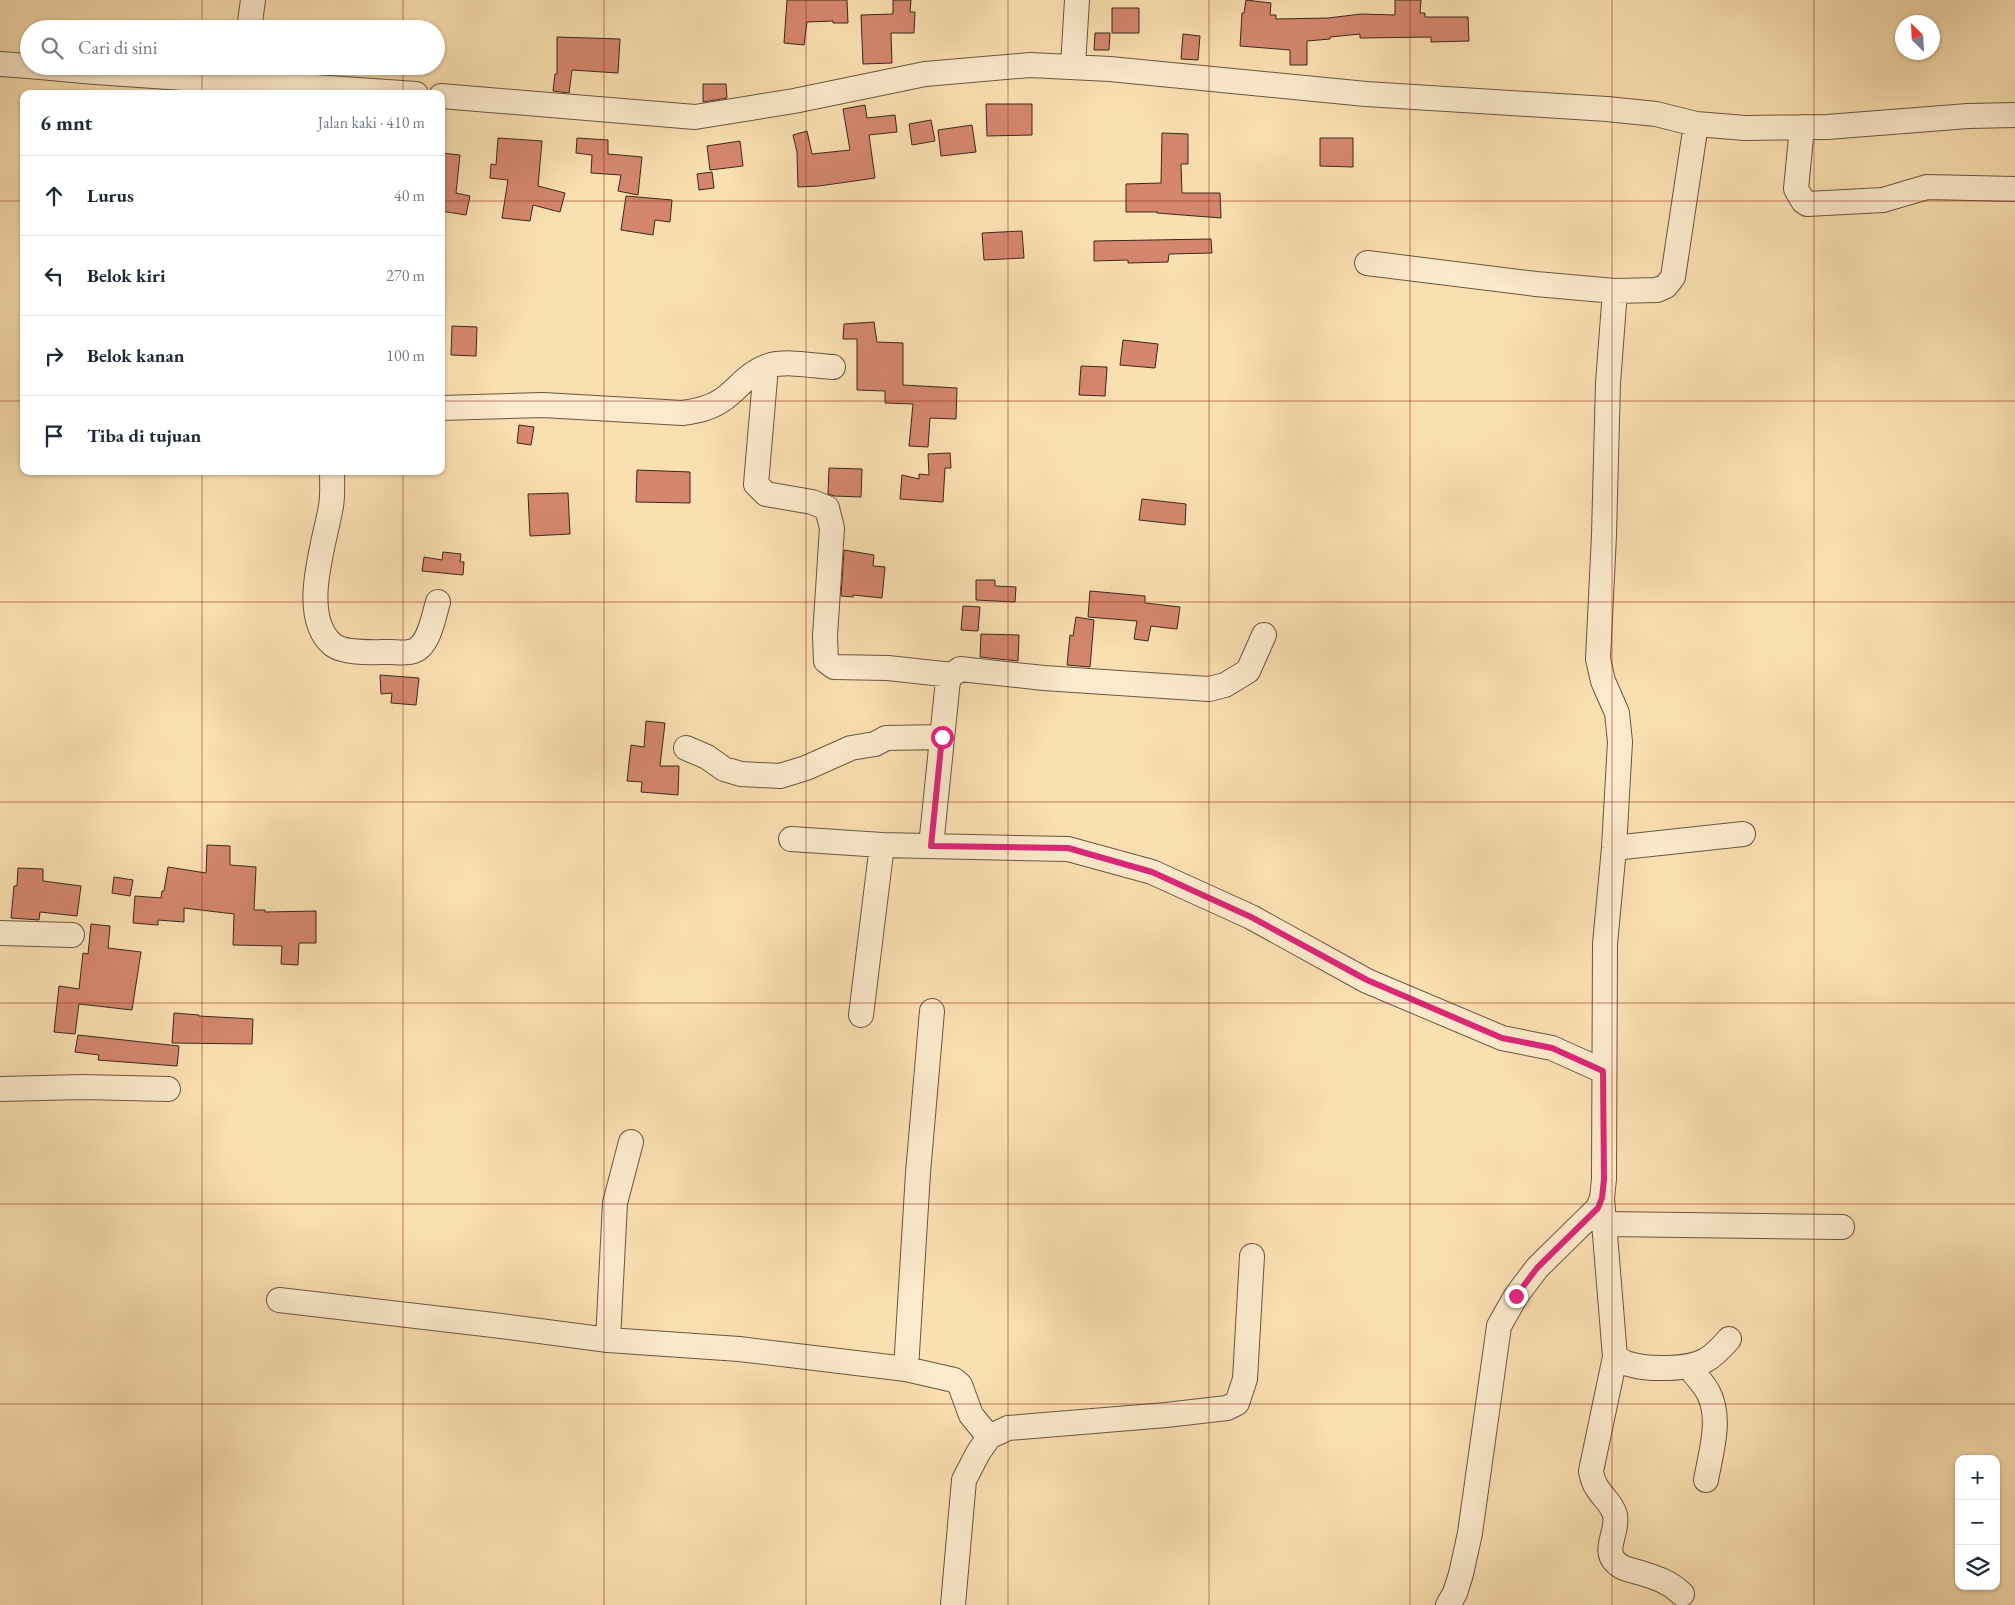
<!DOCTYPE html>
<html lang="id">
<head>
<meta charset="utf-8">
<style>
  :root { --surface:#fff; --page:#f6f6f7; --text:#1f2937; --muted:#747a83; --line:#e0e1e3 }
  body { margin:0; font-family:"EB Garamond",serif; background:var(--page); color:var(--text) }
  .controls { position:absolute; right:15px; bottom:15px; display:grid; overflow:hidden; border-radius:10px; box-shadow:0 1px 4px #0004 }
  .controls button { width:45px; height:45px; display:grid; place-items:center; padding:0; border:0; border-bottom:1px solid var(--line); background:var(--surface); color:var(--text); font:25px sans-serif }
  .compass { position:absolute; left:1895px; top:15px; width:45px; height:45px; border-radius:50%; background:var(--surface); box-shadow:0 1px 4px #0004; rotate:336deg }
  .stop { position:absolute; width:15px; height:15px; margin:-11px; border:4px solid #db2777; border-radius:50%; background:#fff }
  .stop.end { background:#db2777; border-color:#fff; box-shadow:0 1px 5px #0008 }
  .list { margin:0; padding:0; list-style:none }
  h2 { display:flex; justify-content:space-between; align-items:center; height:65px; margin:0; padding:0 20px; font-size:21px }
  h2 small { font-size:16px; font-weight:400; color:var(--muted) }
  .list li { display:grid; grid-template-columns:32px 1fr auto; gap:15px; align-items:center; box-sizing:border-box; height:80px; padding:0 20px; border-top:1px solid var(--line) }
  .list b { display:block; font-size:19px; white-space:nowrap }
  .list em { font-size:16px; font-style:normal; color:var(--muted) }
  .icon { flex:none; width:28px; height:28px; fill:none; stroke:currentColor; stroke-width:2; stroke-linecap:round; stroke-linejoin:round }
  .map { position:relative; flex:none; width:2015px; height:1605px; overflow:hidden }
  .search { position:absolute; background:var(--surface); box-shadow:0 1px 4px #0004; left:20px; top:20px; width:425px; height:55px; display:flex; align-items:center; gap:12px; box-sizing:border-box; padding:0 18px; border-radius:28px; color:var(--muted); font-size:19px }
  .panel { position:absolute; background:var(--surface); box-shadow:0 1px 4px #0004; left:20px; top:90px; width:425px; height:385px; border-radius:10px }
  .map>svg:first-child { display:block }
  .building { fill:#d5876e; stroke:#39281a }
  .lines { fill:none; stroke-linecap:round; stroke-linejoin:round }
  .minor-casing { stroke:#695640; stroke-width:26 }
  .minor { stroke:#fceacc; stroke-width:24 }
  .route { stroke:#db2777; stroke-width:6 }
  .grid { fill:none; stroke:#8f2418; stroke-width:1; stroke-opacity:0.55 }
</style>
</head>
<body>
<div class="map">
<svg width="2015" height="1605" viewBox="0 0 2015 1605">
  <rect width="100%" height="100%" fill="#fadfb0"/>
  <filter id="stains"><feTurbulence type="fractalNoise" baseFrequency=".004" numOctaves="4"/><feColorMatrix values="0 0 0 0 .2 0 0 0 0 .09 0 0 0 0 .02 0 0 0 .5 -.17"/></filter>
  <radialGradient id="worn" r=".72"><stop offset=".6" stop-color="#630" stop-opacity="0"/><stop offset="1" stop-color="#630" stop-opacity=".3"/></radialGradient>
  <path class="building" d="M787,0H847L848,23H833V21L807,22L804,45L784,43Z
    M893,0H911L910,12H915L914,33H891L892,63L863,64L861,15L893,14Z
    M1246,0L1271,3L1270,15H1276V19L1328,18L1361,14L1395,15V0H1421L1420,13H1425V17H1468L1469,41L1431,42V37L1360,38V34L1330,37V39L1307,41V65H1290V50L1240,46L1242,13H1244Z
    M1112,8H1139V33H1112Z
    M1095,33H1110L1109,50H1094Z
    M1183,34L1200,36L1198,60L1181,59Z
    M557,37L620,39L618,73L572,70L569,93L553,91L555,74H557Z
    M703,84H726L727,98L703,102Z
    M986,104H1032V135L987,136Z
    M865,105L867,118L895,115L897,132L869,135L875,178L819,186L798,187L797,152L793,135L807,131L812,154L850,150L843,109Z
    M931,120L935,141L912,145L909,124Z
    M972,125L976,152L941,156L938,130Z
    M1162,133L1188,134V164H1181L1182,193H1220L1221,218L1157,213V212H1126V184L1161,183Z
    M498,138L542,141L538,186L565,193L560,212L533,205L530,221L502,218L508,180L490,178L491,164L496,165Z
    M577,138L608,140V154L642,157L638,195L618,191L621,175L591,173L592,155L576,153Z
    M1320,138H1353V167L1320,166Z
    M740,141L743,166L710,170L707,146Z
    M441,153L460,155L456,193L470,196L466,215L441,211Z
    M712,172L714,188L699,190L697,174Z
    M626,196L672,200L670,222L655,220L653,235L621,230Z
    M1022,231L1024,258L984,260L982,233Z
    M1211,239L1212,253L1169,254L1168,262L1128,263V260L1094,261V241Z
    M874,322L877,342L903,343V385L957,388L956,419L930,418L928,447L909,446L913,404L885,403V391L857,390V339H843L844,324Z
    M452,326L477,327L476,356L451,355Z
    M1123,340L1158,344L1155,368L1120,365Z
    M1081,366L1107,367L1105,396L1079,395Z
    M519,425L534,427L531,445L517,443Z
    M950,453L951,468H945L943,502L900,499L902,475L919,479V474L929,475L928,454Z
    M829,468L862,469L861,497L834,496L828,494Z
    M637,470L690,472V503L636,502Z
    M568,493L570,534L530,536L528,494Z
    M1142,499L1186,504L1185,525L1139,520Z
    M844,550L874,555L873,566L885,567L882,598L853,595V597L841,596Z
    M443,552L461,554L460,562H464L463,575L422,571L424,557L442,560Z
    M976,580H995V586L1016,587L1015,602L976,600Z
    M1090,591L1145,596V603L1180,607L1177,629L1151,626L1148,641L1134,639L1137,621L1088,617Z
    M963,606L980,607L978,631L961,630Z
    M1076,617L1094,620L1090,667L1067,665L1070,635L1073,636Z
    M981,634L1019,635L1018,661L980,657Z
    M380,675L419,678L416,705L391,703L392,693L381,694Z
    M646,721L665,723L660,766H679L678,795L641,792L642,782L627,781L631,745L644,747Z
    M207,845L230,846V865L256,867L254,910H265V912L316,911V943H299L298,965L281,964L282,946L233,945L234,914L184,908V922L158,920V925L133,923L135,896L161,898L162,891H164L168,867L206,873Z
    M18,868L43,869V881L81,886L77,916L40,912L39,920L11,918L14,886H17Z
    M114,877L133,880L130,896L112,893Z
    M91,924L110,926L108,948L141,952L132,1010L79,1004L75,1034L54,1032L59,986L79,989L83,953L88,954Z
    M174,1013L199,1015V1016L253,1019L252,1044L172,1043Z
    M78,1035L179,1046L177,1066L98,1060L99,1055L75,1052Z"/>
  <g class="lines">
    <g class="minor-casing">
      <path id="minor" d="M249,29L253,0
        M0,64L29,66
        M29,66L95,72L416,94
        M1073,66L1077,0
        M441,96L695,117L794,101L925,74L1030,65L1110,69L1366,94L1607,109L1656,114L1696,124L1745,128L1827,127L1968,116L2015,115
        M1802,127L1796,189L1803,201L1807,204L1883,200L1927,187L2015,189
        M1367,263L1536,284L1615,291L1657,290L1666,286L1673,277L1696,124
        M766,367L756,484L766,494L812,502L827,508L832,528L825,636L826,661L834,667L888,668L952,675
        M441,408L543,405L682,413C697,411 712,408 725,398C739,387 750,372 768,366C787,360 813,366 833,367
        M332,471C332,482 333,495 331,506C325,543 298,616 333,645C345,654 375,652 390,652C396,652 403,653 409,652C429,650 433,618 438,602
        M686,748L707,757L724,769L741,774L780,776L806,768L851,748L875,744L886,738L942,737
        M791,839L882,845L1068,849L1152,872L1251,917L1367,981L1502,1038L1552,1048L1603,1071
        M931,846L948,680L952,675L960,669L1044,678L1209,689L1225,685L1248,671L1264,635
        M1614,848L1743,834
        M0,933L72,935
        M861,1015L882,845
        M0,1089L83,1087L168,1089
        M1602,1198L1615,1357C1620,1359 1624,1363 1629,1364C1648,1370 1689,1370 1706,1360C1715,1355 1722,1347 1729,1339
        M1605,1224L1842,1227
        M279,1300L493,1325L608,1340L739,1349L906,1369L954,1380L960,1385L971,1415L989,1437
        M608,1340L615,1203L631,1142
        M1615,1357L1591,1471C1592,1476 1593,1482 1596,1486C1601,1496 1612,1503 1615,1515C1619,1535 1598,1553 1622,1567C1628,1570 1635,1571 1641,1573C1657,1578 1670,1582 1682,1594
        M1689,1367C1695,1375 1703,1383 1708,1392C1722,1418 1711,1452 1706,1480
        M906,1369L918,1173L932,1011
        M953,1605L964,1480L978,1453L989,1437L1008,1428L1166,1415L1227,1408L1237,1403L1245,1379L1252,1256
        M1448,1605L1455,1593L1461,1574L1470,1533L1499,1326L1516,1296L1537,1268L1598,1208L1602,1198L1604,1179L1605,944L1614,848L1620,742L1617,713L1603,681L1598,659L1604,535L1608,383L1615,291"/>
    </g>
    <use href="#minor" class="minor"/>
  </g>
  <g class="lines">
    <path class="route" d="M942,737L931,846L1068,848L1152,872L1251,917L1367,980L1502,1038L1552,1048L1603,1071L1604,1179L1602,1198L1598,1208L1537,1268L1516,1296"/>
  </g>
  <path class="grid" d="M202,0V29M403,0V29M604,0V1605M806,0V1605M1008,0V1605M1209,0V1605M1410,0V1605M1612,0V1605M1814,0V1605M202,66V94M403,66V94M0,201H24M441,201H2015M0,401H24M441,401H2015M202,471V1605M403,471V1605M0,602H2015M0,802H2015M0,1003H2015M0,1204H2015M0,1404H2015"/>
  <rect width="100%" height="100%" filter="url(#stains)"/>
  <rect width="100%" height="100%" fill="url(#worn)"/>
</svg>
<div class="controls">
<button>+</button>
<button>−</button>
<button><svg class="icon" aria-label="layers" viewBox="0 0 24 24"><path d="M12 4l9 5-9 5-9-5zM3 14l9 5 9-5"/></svg></button>
</div>
<svg class="compass" viewBox="-18 -18 36 36"><path d="M0-13l5 13h-10z" fill="#e53935"/><path d="M0 13l5-13h-10z" fill="#747a83"/></svg>
<div class="stop" style="left:942px;top:737px"></div>
<div class="stop end" style="left:1516px;top:1296px"></div>
<div class="search"><svg class="icon" aria-label="search" viewBox="0 0 24 24"><circle cx="10" cy="10" r="6"/><path d="M15 15l6 6"/></svg>Cari di sini</div>
<section class="panel">
<h2>6 mnt<small>Jalan kaki · 410 m</small></h2>
<ul class="list">
<li><svg class="icon" aria-label="ahead" viewBox="0 0 24 24"><path d="M12 20V5M6 11l6-6 6 6"/></svg><div><b>Lurus</b></div><em>40 m</em></li>
<li><svg class="icon" aria-label="left" viewBox="0 0 24 24"><path d="M17 20v-9H6M10 6l-5 5 5 5"/></svg><div><b>Belok kiri</b></div><em>270 m</em></li>
<li><svg class="icon" aria-label="right" viewBox="0 0 24 24"><path d="M7 20v-9h11M14 6l5 5-5 5"/></svg><div><b>Belok kanan</b></div><em>100 m</em></li>
<li><svg class="icon" aria-label="arrive" viewBox="0 0 24 24"><path d="M6 21V4h12l-3 4 3 4H6"/></svg><div><b>Tiba di tujuan</b></div></li>
</ul>
</section>
</div>
</body>
</html>
